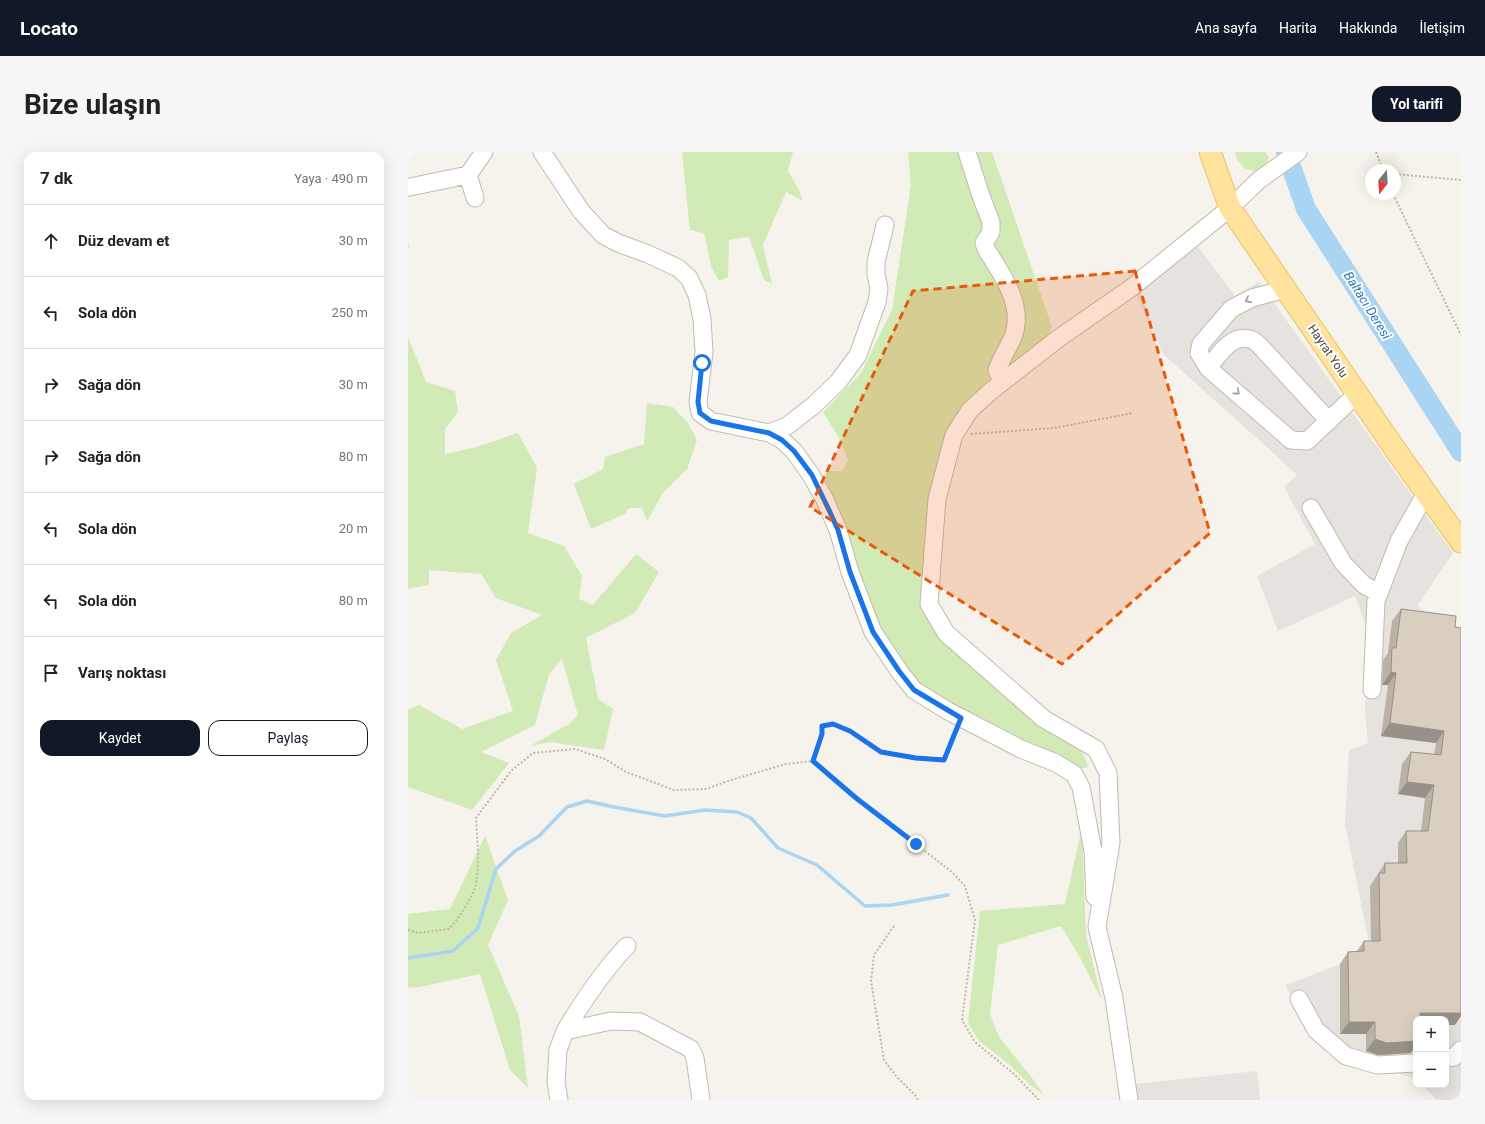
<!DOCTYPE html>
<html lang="tr">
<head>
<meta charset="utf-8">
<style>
  :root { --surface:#fff; --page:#f6f6f6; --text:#222; --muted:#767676; --line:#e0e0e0; --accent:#111827 }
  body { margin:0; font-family:Roboto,sans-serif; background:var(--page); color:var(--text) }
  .controls { position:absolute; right:12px; bottom:12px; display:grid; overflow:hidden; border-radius:8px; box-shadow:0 4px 16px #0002 }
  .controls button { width:36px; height:36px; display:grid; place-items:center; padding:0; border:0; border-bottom:1px solid var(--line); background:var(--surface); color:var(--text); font:20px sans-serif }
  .compass { position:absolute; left:957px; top:12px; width:36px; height:36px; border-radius:50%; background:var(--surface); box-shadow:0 4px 16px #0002; rotate:197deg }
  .stop { position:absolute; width:12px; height:12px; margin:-9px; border:3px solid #1a73e8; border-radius:50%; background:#fff }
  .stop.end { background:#1a73e8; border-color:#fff; box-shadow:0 1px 4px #0008 }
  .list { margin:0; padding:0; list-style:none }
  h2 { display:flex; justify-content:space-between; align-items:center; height:52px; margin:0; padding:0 16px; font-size:17px }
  h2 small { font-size:13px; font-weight:400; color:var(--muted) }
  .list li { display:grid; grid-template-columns:26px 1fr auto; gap:12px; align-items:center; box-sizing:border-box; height:72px; padding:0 16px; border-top:1px solid var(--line) }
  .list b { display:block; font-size:15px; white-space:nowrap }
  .list em { font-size:13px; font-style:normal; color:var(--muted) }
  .actions { display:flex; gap:8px; padding:12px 16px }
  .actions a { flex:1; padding:9px 0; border:1px solid var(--accent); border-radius:12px; text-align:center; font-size:14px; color:var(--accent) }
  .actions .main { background:var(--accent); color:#fff }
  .icon { flex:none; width:22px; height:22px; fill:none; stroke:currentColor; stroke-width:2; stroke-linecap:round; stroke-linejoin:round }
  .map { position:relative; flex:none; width:1053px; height:948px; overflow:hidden; border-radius:12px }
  header { display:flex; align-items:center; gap:24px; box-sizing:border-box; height:56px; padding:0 20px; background:var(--accent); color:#fff }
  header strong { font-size:19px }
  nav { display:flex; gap:22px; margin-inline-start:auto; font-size:14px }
  .intro { display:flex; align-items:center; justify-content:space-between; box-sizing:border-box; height:96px; padding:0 24px }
  h1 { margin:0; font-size:28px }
  .button { padding:10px 18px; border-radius:12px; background:var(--accent); color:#fff; font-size:14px; font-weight:700 }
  main { display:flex; gap:24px; padding:0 24px }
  aside { flex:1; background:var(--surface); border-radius:12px; box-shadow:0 4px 16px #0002 }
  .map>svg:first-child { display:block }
  .industrial { fill:#e6e2dd }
  .green { fill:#d2eab5 }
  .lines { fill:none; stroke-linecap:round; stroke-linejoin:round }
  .stream { stroke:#a9d4f2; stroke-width:3.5 }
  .river { stroke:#a9d4f2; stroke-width:20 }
  .minor-casing { stroke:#c2bbae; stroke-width:19 }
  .major-casing { stroke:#e6c16a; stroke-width:23 }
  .path { stroke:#c4b79f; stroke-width:2; stroke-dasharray:2 2; stroke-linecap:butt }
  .minor { stroke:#fff; stroke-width:17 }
  .major { stroke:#ffe39c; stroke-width:21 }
  .wall { fill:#bab2a6 }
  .shaded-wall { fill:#979187 }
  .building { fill:#d8cfc1; stroke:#979187 }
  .oneway { stroke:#9c9892 }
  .route { stroke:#1a73e8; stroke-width:5 }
  .marked { fill:#e8590c; fill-opacity:0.2; stroke:#e8590c; stroke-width:3; stroke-dasharray:8 5; stroke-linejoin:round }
  .labels { text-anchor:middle; stroke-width:4; stroke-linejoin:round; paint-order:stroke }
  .street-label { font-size:12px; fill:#4b4439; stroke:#fff }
  .water-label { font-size:13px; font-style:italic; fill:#2e7ab2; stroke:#fff }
</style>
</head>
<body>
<header>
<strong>Locato</strong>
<nav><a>Ana sayfa</a><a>Harita</a><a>Hakkında</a><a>İletişim</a></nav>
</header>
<div class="intro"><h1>Bize ulaşın</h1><a class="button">Yol tarifi</a></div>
<main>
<aside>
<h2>7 dk<small>Yaya · 490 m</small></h2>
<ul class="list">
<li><svg class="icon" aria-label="ahead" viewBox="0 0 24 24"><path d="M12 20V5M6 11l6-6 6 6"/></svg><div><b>Düz devam et</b></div><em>30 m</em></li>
<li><svg class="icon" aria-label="left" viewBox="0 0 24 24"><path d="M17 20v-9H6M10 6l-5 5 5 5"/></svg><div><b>Sola dön</b></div><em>250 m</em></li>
<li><svg class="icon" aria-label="right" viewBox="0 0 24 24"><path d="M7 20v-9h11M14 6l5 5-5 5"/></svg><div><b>Sağa dön</b></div><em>30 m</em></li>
<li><svg class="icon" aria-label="right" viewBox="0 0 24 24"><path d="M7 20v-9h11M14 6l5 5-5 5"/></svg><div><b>Sağa dön</b></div><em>80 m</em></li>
<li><svg class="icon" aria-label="left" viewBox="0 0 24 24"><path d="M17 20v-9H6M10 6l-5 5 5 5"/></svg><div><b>Sola dön</b></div><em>20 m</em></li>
<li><svg class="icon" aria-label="left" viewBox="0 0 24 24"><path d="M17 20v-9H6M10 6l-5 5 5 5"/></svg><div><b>Sola dön</b></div><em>80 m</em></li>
<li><svg class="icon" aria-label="arrive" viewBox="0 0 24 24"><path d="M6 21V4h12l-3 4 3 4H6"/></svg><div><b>Varış noktası</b></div></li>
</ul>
<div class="actions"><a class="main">Kaydet</a><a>Paylaş</a></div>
</aside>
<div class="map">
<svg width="1053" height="948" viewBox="0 0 1053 948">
  <rect width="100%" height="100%" fill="#f6f3ec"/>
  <path class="industrial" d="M788,92L827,144L851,130L1045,401L1009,454L1053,483V948H1029L1014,933H1038V867H1008V927L916,898L902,881L877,833L963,801L937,671L941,598L960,591L957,560L960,479L947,444L870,479L849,424L907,392L876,335L889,323L861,297L756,203L727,140Z
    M849,919L852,948H727V932Z"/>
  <path class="green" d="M274,0H385L380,19L391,38L395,49L378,40L355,93L364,132L356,128L341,85L321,88L320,125L311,129L303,114L296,81L282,78Z
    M500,0H584L644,175L639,186L601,214L559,253L515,448L670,594L677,606L680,615L670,617L510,535L474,485L457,442L435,366L418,329V319H434L440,308L430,284L415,260L453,221L484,158L503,33Z
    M827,0H857L861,6L858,12L848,19L837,17L829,7Z
    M0,185L18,230L47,239L50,260L37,277V302L65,296L110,281L129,316L120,381L156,394L174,424L171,447L185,453L228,402L251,420L227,461L178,486L190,547L205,557L196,598L142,590L122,594L161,572L170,563L154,507L141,522L127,573L73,600L101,611L64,658L0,635V558L11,553L54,577L105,559L88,508L103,481L134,463L88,446L73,422L21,418V433L0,437Z
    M239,251L265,255L280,271L289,288L279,317L255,341L239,369L234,356H221L217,362L183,377L166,332L195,317L197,305L236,292Z
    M674,675L678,783L694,849L674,809L653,774L590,793L582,862L591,885L624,926L637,944L621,932L602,913L571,889L560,871L572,759L657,752Z
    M77,684L100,748L80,793L111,864L120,936L102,918L72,822L12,835L0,836V762L42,757Z"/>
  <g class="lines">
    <path class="stream" d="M0,806L45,799L70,776L88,717L107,699L131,684L159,655L179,649L206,655L257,664L297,658L329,660L343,666L370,696L409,713L457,754L484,753L540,743"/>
    <path class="river" d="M878,0L898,57L1053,300"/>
    <g class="minor-casing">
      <path id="minor" d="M134,0L173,59L195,83L210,91L240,102L270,116L281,126L289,143L294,167L296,200L290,250L292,261L303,269L361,281L374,288L386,299L403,323L417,348L430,378L442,420L465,480L491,519L506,538L540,559L613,597L648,611L666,622L673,635L685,699L687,745
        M559,0L573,44L583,70V80L576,91L578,97C594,122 617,154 605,185C600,196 593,207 589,218L594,230
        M2,35L60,23
        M67,46L60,23L76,0
        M877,137L844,146L823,157L793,192L791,201L800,216L883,288L899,289L949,242
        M800,216C810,204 823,182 841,187C845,187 849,191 852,194L921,269
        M361,281L379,274L406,253L430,230L450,203L469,150L471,136L468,123V110L477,73
        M903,356L935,411L956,433L971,441
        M964,538L968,449L991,389L1018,341
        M891,847L908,878L938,904L969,913L1008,911
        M157,879C175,849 195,819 219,794
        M1038,906L1046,905L1053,898
        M151,948L148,930L150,898L157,879L203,869L232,870L283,897L287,906L293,948
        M721,948L706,846L689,775L703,691L700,621L688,597L636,567L538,481L521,452L529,347L546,283L562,258L583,239L651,186L723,136L822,56L851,28L890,0"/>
    </g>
    <g class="major-casing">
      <path id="major" d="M802,0L822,56L989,300L1053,390"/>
    </g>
    <path class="path" d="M968,0L975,18
      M987,22L1053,28
      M985,42L1053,183
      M0,94V95
      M563,282L646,276L725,261
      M405,609L414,582V574L425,573L442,579L473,600L508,606L536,608L548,578
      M486,774L466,803L463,829L476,908L488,924L507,943L510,948
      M0,778L10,781L41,777C50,767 66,745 68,731C72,711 69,686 68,666L103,619L125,601L167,597L197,607L218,620L266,638L298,637L323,628L378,612L405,609L448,646L544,720L557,734L567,768L554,868L567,890L606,922L631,948"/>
    <use href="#minor" class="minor"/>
    <use href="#major" class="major"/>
  </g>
  <path class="wall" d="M993,457L1047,475V873L1008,867L1003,901L970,903L958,899V882H932V812L940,800L949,799L956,789H963L962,734L977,711H990V691L998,679H1013L1017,646L990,642L994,612L1003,600L1026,603L1028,591L973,584L980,533H974L975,508L980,501L984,469Z"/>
  <path class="shaded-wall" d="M983,520L988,521L980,533H974Z
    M982,571L1036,579L1028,591L973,584Z
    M999,630L1026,633L1017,646L990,642Z
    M1012,861H1053V864L1047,873H1038V867H1008Z
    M941,870H967L958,882H932Z
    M967,887L1008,889V894L1003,901L970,903L958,899Z"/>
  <path class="building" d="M993,457L1048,464L1047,475L1053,476V861H1012V867H1008V889L979,891L967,887V870H941L940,800L956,799V789H972L971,721H977V711H999L998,679H1020L1026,633L999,630L1003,600L1033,603L1036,579L982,571L988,521L983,520L984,496H988Z"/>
  <defs><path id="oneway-chevron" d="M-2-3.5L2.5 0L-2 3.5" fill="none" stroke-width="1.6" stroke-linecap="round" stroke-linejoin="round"/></defs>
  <g class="oneway">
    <use href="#oneway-chevron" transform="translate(840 148) rotate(153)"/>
    <use href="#oneway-chevron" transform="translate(829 240) rotate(41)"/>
  </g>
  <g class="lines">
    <path class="route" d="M294,211L290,250L292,261L303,269L361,281L374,288L386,299L404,323L421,358L430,378L442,420L465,480L491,519L506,538L553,566L536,608L508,606L473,600L442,579L425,572L414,574V582L405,609L448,646L508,692"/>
  </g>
  <path class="marked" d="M727,119L802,381L654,512L402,355L505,139Z"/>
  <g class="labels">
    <g class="street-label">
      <text transform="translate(920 199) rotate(56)" y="4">Hayrat Yolu</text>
    </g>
    <g class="water-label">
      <text transform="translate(960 153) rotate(58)" y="5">Baltacı Deresi</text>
    </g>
  </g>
</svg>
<div class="controls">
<button>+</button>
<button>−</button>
</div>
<svg class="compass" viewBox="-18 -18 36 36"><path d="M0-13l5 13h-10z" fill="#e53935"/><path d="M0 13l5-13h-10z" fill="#767676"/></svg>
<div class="stop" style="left:294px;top:211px"></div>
<div class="stop end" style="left:508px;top:692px"></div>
</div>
</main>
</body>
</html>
